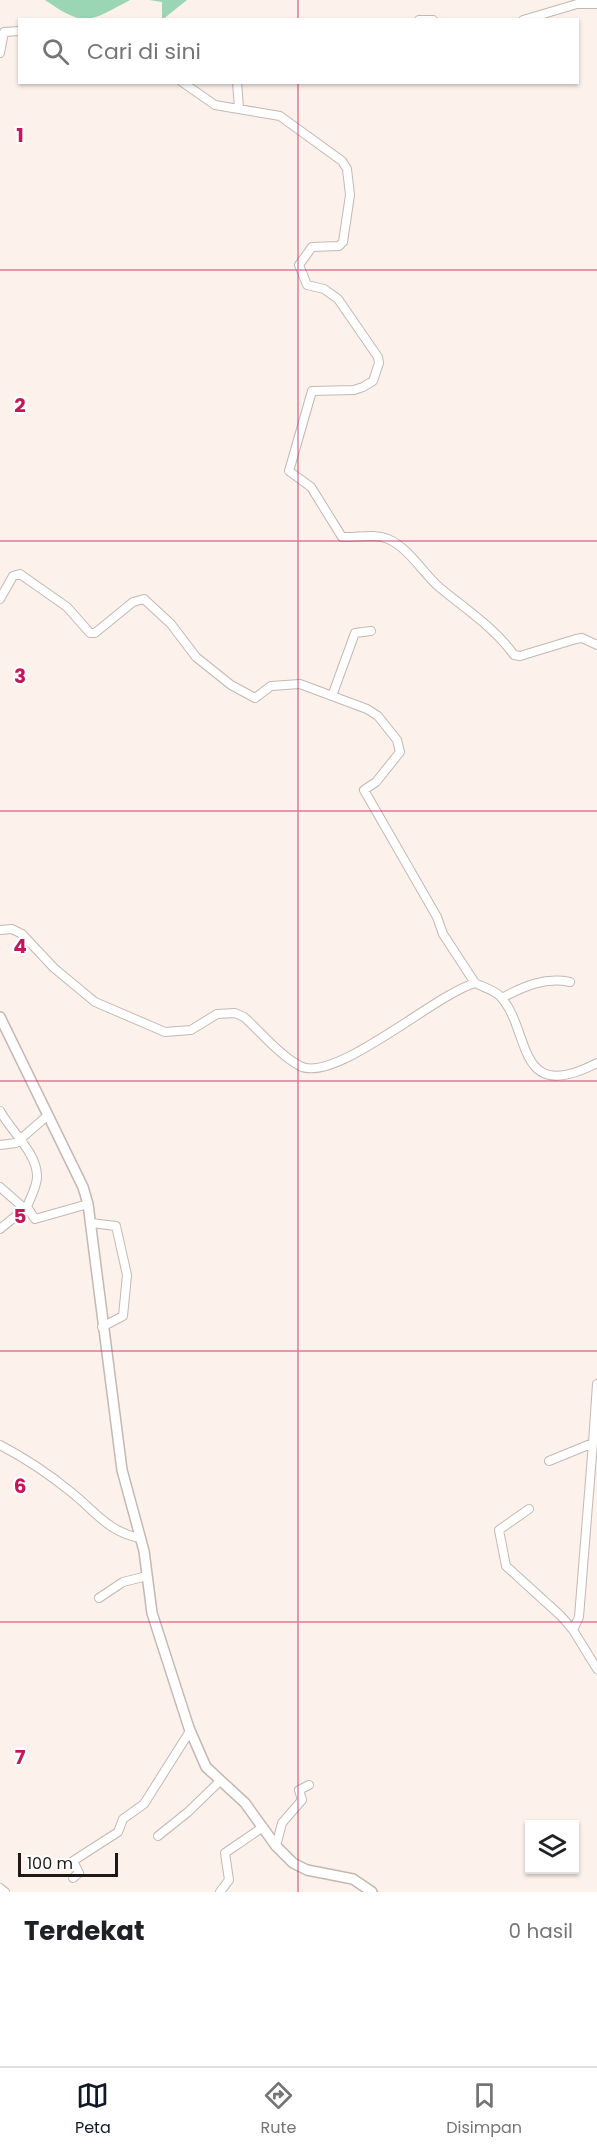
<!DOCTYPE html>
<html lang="id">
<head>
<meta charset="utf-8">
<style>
  :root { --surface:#fff; --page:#f6f6f6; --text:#202124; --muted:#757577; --line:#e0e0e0; --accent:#111827 }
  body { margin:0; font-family:Poppins,sans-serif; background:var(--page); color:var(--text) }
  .controls { position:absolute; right:18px; bottom:18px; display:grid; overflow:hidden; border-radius:0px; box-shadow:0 2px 4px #0004 }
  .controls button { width:54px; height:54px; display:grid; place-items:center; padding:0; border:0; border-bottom:2px solid var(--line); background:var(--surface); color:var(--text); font:30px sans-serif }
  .scale { position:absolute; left:18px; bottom:15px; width:100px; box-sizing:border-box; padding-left:6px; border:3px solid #1d1916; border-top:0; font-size:16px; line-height:21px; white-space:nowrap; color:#1d1916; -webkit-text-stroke:4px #fff; paint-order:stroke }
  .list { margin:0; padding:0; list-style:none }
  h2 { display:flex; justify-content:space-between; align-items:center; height:78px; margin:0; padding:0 24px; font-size:26px }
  h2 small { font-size:20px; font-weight:400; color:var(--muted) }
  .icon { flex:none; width:33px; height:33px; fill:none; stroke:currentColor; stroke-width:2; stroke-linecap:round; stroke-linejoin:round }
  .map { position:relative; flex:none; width:597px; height:1892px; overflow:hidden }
  .search { position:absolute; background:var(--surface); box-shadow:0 2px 4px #0004; left:18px; right:18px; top:18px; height:66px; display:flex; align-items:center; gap:15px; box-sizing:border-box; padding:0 21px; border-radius:0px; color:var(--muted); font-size:22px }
  .sheet { height:174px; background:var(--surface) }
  nav { display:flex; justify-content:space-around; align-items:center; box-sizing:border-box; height:84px; border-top:2px solid var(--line); background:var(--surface); font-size:16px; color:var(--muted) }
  nav a { display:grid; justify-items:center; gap:3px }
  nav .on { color:var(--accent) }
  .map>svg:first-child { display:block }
  .green { fill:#9ad6b3 }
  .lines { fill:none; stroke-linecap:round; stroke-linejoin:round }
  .minor-casing { stroke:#c3b8b2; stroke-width:10 }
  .tertiary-casing { stroke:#c3b8b2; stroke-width:12 }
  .minor { stroke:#fff; stroke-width:8 }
  .tertiary { stroke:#fff; stroke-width:9 }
  .grid { fill:none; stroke:#c2185b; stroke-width:1.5; stroke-opacity:0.55 }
  .grid-label { font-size:20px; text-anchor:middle; font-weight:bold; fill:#c2185b; stroke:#fff; stroke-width:4.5; stroke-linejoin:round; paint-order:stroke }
</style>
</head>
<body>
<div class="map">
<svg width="597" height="1892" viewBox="0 0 597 1892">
  <rect width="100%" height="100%" fill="#fdf1eb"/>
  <path class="green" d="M45,0H130C89,22 85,28 45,0Z
    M149,0H187L162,20V2Z"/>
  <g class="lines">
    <g class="minor-casing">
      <path id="minor" d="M419,20H433
        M523,20L577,4H597
        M0,53L4,32L20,31
        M182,82L215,105L280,116L342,161L347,169L350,195L343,242L339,246L312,247L299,265L307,285L324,289L338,299L378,357L379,363L373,381L363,387L354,390L312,391L289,471L311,487L342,537C357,538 374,533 388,539C409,548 422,572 439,587C464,608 494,627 514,655L520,656L576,639L582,638L597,645
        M237,82L239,108
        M0,599L13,576L20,574L67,607L90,633H95L133,602L144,599L171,624L196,657L231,685L255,698L271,686L300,684L367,709L378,716L397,740L400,752L376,782L364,790L437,917L443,934L475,983
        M332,696L355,633L371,631
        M0,930L12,929L22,934L54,968L95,1002L165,1032L191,1030L217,1014L235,1013L244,1017C261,1032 279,1055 300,1066C335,1084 434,995 475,983C483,987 494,990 500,996C532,1030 514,1106 597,1063
        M502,998C524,986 545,977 570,982
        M0,1111C11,1131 36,1152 37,1175C38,1185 30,1198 27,1207
        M0,1145L16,1143L47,1116
        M0,1187L25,1209
        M91,1223L116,1226L127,1275L123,1316L102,1327
        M0,1229L27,1207L35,1219L88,1204
        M0,1445C25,1458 49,1474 71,1492C95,1511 108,1532 140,1538
        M549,1461L593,1443L597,1384
        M529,1509L499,1530L506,1566L561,1616L573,1630L597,1669
        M99,1598L123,1582L147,1576
        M573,1630L579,1617L593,1443
        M158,1836L188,1812L220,1781
        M276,1846L282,1823L302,1800L299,1790L309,1785
        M73,1878L79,1873L73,1861L118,1832L123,1819L144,1804L190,1731
        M0,1888L5,1892
        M220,1892L229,1880L225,1853L263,1827"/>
    </g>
    <g class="tertiary-casing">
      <path id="tertiary" d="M0,1017L83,1187L88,1204L122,1470L144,1551L152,1613L189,1728L206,1767L245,1803L276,1846L293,1863L307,1870L353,1879L372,1892"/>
    </g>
    <use href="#minor" class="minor"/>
    <use href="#tertiary" class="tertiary"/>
  </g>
  <path class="grid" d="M298,0V20M298,82V1892M0,270H597M0,541H597M0,811H597M0,1081H597M0,1351H597M0,1622H597"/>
  <g class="grid-label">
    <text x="20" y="142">1</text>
    <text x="20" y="412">2</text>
    <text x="20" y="683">3</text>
    <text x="20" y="953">4</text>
    <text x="20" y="1223">5</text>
    <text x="20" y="1493">6</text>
    <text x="20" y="1764">7</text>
  </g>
</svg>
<div class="controls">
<button><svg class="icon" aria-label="layers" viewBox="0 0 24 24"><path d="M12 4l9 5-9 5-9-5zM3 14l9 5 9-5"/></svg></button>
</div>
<div class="scale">100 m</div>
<div class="search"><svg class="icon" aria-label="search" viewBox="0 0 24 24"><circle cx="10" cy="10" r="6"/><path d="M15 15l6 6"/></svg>Cari di sini</div>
</div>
<section class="sheet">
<h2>Terdekat<small>0 hasil</small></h2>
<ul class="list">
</ul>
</section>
<nav>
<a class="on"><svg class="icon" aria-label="map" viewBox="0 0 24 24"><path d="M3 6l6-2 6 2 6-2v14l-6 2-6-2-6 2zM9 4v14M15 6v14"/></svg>Peta</a>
<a><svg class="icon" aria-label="directions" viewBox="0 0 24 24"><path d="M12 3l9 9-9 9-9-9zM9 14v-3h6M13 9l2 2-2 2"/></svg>Rute</a>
<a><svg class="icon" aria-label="saved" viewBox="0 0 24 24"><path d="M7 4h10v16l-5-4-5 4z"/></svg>Disimpan</a>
</nav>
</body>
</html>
